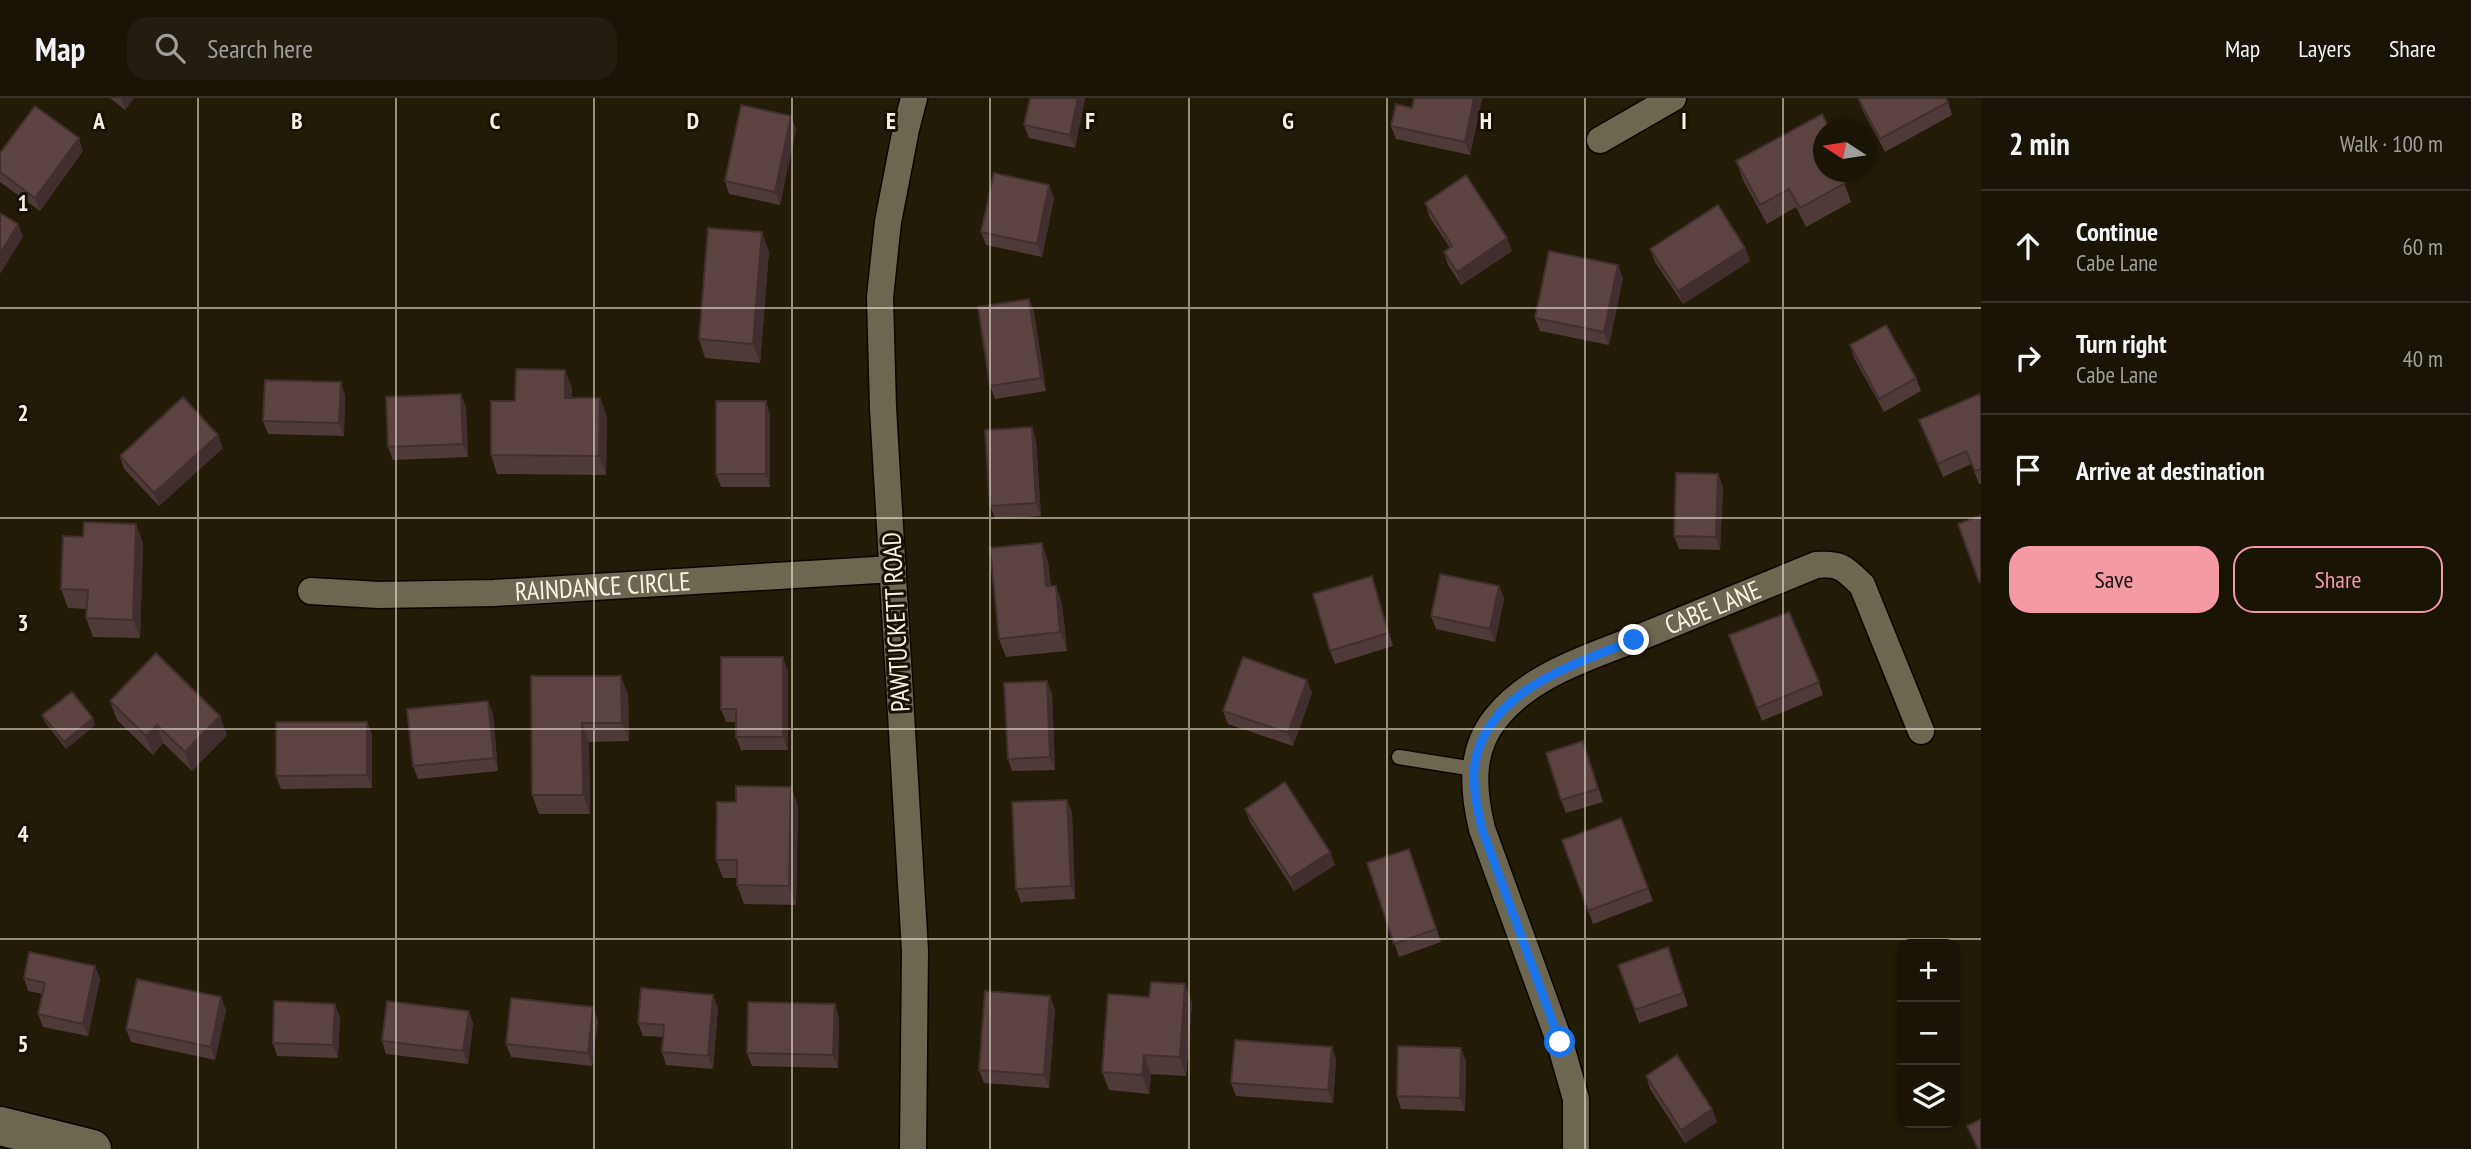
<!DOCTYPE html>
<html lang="en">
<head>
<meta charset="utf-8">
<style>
  :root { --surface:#191406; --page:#221d10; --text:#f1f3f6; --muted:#9f9e9b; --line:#373328; --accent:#f49aa5 }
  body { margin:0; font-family:"PT Sans Narrow",sans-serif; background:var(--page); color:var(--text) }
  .controls { position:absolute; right:21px; bottom:21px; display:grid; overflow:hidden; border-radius:14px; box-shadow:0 2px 5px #0004 }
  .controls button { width:63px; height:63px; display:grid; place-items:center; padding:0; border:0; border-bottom:2px solid var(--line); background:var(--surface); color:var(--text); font:35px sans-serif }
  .compass { position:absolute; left:1813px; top:21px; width:63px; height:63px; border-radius:50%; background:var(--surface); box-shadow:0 2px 5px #0004; rotate:282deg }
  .stop { position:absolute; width:21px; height:21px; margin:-16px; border:5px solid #1a73e8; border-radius:50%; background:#fff }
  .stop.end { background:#1a73e8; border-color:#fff; box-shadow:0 2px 7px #0008 }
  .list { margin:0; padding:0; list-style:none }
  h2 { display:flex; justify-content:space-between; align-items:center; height:91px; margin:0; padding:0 28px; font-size:30px }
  h2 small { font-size:23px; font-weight:400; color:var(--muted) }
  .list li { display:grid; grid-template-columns:46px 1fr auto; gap:21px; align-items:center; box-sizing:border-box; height:112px; padding:0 28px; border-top:2px solid var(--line) }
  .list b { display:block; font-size:26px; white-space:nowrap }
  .list p { margin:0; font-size:23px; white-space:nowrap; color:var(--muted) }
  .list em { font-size:23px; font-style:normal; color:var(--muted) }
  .actions { display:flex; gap:14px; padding:21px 28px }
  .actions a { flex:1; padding:16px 0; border:2px solid var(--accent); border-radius:21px; text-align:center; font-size:24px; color:var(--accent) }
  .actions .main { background:var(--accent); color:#111 }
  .icon { flex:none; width:38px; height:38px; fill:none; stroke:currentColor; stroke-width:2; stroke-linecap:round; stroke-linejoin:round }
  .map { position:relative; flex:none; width:1981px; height:1051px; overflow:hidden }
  header { display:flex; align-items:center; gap:42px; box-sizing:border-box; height:98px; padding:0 35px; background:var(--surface); border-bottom:2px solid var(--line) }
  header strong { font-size:33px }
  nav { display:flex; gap:38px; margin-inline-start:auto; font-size:24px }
  .search { width:490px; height:63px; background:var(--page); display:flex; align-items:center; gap:18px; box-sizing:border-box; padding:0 24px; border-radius:21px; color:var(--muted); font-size:26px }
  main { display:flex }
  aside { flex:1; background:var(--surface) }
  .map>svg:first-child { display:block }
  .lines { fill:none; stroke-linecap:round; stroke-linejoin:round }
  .lane-casing { stroke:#0b0600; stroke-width:17 }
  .street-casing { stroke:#0b0600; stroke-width:29 }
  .secondary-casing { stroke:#0b0600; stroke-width:41 }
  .lane { stroke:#6d6651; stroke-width:14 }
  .street { stroke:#6d6651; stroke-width:26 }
  .secondary { stroke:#6d6651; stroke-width:38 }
  .wall { fill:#4e3a39 }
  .shaded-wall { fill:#402f2e }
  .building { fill:#5b4342; stroke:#402f2e; stroke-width:2 }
  .route { stroke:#1a73e8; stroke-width:9 }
  .grid { fill:none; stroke:#f6f2e6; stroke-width:2; stroke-opacity:0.55 }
  .labels { text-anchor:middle; stroke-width:6; stroke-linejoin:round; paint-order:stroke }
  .street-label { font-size:26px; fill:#f6f2e6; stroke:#181202 }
  .grid-label { font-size:23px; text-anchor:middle; font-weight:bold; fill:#f6f2e6; stroke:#181202; stroke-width:6; stroke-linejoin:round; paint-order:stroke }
</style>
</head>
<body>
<header>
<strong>Map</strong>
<div class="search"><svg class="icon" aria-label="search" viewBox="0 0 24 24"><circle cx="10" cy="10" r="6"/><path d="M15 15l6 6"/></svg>Search here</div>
<nav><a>Map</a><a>Layers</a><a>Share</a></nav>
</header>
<main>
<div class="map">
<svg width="1981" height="1051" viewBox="0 0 1981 1051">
  <rect width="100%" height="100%" fill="#211b08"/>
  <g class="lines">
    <g class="lane-casing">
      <path id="lane" d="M1399,659L1474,671"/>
    </g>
    <g class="street-casing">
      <g id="street">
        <path d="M1600,42L1673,0"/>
        <path id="s1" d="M311,493L379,497L494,495L893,471"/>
        <path d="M913,1051L915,853L883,310L880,199L888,124L906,31L914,0"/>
        <path id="s2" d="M1576,1051V1001L1560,945L1482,731C1473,693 1469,653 1496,620C1533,573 1600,556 1653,534C1707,512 1761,490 1816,467C1841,465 1844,470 1862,487L1921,633"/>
      </g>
    </g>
    <g class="secondary-casing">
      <path id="secondary" d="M0,1028L92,1051"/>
    </g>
    <use href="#lane" class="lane"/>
    <use href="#street" class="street"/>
    <use href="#secondary" class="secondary"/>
  </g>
  <path class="wall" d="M110,0H134L125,12Z
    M1030,0H1085L1075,50L1029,40L1024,27Z
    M1482,0L1470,57L1396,41L1391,28L1412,10Z
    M1858,0L1948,4L1952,17L1885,54L1862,11Z
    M791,18L796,31L780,107L729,96L725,83Z
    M83,53L40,113L0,84V55Z
    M1736,63L1824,74H1850L1853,79L1844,84L1851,104L1806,129L1796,109L1767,126L1743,82Z
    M1054,100L1042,159L986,147L981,134Z
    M1425,105L1507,140L1512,153L1461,187L1448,167L1444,154L1450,150L1429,118Z
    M1745,150L1750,163L1683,206L1655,164L1650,151Z
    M769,153L760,265L705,260L699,241Z
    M1623,180L1609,247L1540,233L1535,220Z
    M1029,201L1034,214L1046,293L995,301L990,288Z
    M1850,247L1916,280L1921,293L1884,314L1854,260Z
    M572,290V300H600L607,319L606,377L497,376L491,357L515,303Z
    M345,297L344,338L268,336L263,323Z
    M1981,301V386H1979L1971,366L1943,379L1919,322Z
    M466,309L468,359L393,362L388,349Z
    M770,316V389H721L716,376Z
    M1036,342L1041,418L995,421L990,408Z
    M223,350L159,408L124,371L120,358Z
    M1718,376L1723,389L1720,452L1679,451L1674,438Z
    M83,439L143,445L140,540L93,539L86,520L87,511L68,510L61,491Z
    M1042,445L1048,464L1051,488H1056L1062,506L1067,553L1006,559L999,541Z
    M1372,478L1393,548L1335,566L1330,553Z
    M1499,488L1504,501L1495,544L1436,531L1431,518Z
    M1729,537L1819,584L1823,597L1762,623Z
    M788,572V652H741L736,639V624H726L721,611Z
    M531,578L628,596L629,643L589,644L590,716H539L532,697Z
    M1047,583L1052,596L1055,672L1012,673L1008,661Z
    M1312,595L1293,648L1228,626L1223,613Z
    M110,603L227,637L192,673L163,645L153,657L117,622Z
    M493,616L498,673L418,681L413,668Z
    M42,617L95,627L66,651L45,624Z
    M367,624L372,637V690L281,691L276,678Z
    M1588,656L1603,704L1566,715L1561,702Z
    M791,689L798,708L796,807L744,806L737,787V780H723L716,762L736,704Z
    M1067,702L1072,715L1075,801L1021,804L1016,791Z
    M1245,711L1330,754L1335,767L1294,793L1250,724Z
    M1621,720L1653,803L1593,826L1562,742Z
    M1409,751L1441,844L1399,859L1367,765Z
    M1668,849L1688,908L1639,925L1618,867Z
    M95,868L100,881L88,938L43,929L38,916L43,896L28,893L24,880Z
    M1185,886L1192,905L1186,978L1151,976L1149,996L1109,992L1102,974L1149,899Z
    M718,910L713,971L666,967L662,954L663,939L643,938L638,925Z
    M1055,911L1049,990L984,985L979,972Z
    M226,912L215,962L131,944L126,931Z
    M469,913L473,926L468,966L386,956L382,943Z
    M340,919L338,960L277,958L273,945Z
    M839,919L838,970L752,968L747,955Z
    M598,922L592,968L511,959L506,946Z
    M1332,949L1336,962L1333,1005L1236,998L1231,985Z
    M1466,963L1465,1013L1401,1011L1397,998Z
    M1646,978L1717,1024L1685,1045L1650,991Z"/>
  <path class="shaded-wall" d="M121,0H134L125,12Z
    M1078,0H1085L1075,50L1070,37Z
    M1474,0H1482L1470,57L1465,44Z
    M791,18L796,31L780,107L775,94Z
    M79,40L83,53L40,113L35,100Z
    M1049,87L1054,100L1042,159L1037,146Z
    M18,126L23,139L0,176V156Z
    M762,134L769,153L760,265L753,246Z
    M1507,140L1512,153L1461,187L1457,174Z
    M1745,150L1750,163L1683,206L1678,193Z
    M1618,167L1623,180L1609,247L1604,234Z
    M1029,201L1034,214L1046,293L1041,280Z
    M565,272L572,290V318L565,300Z
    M341,284L345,297L344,338L339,325Z
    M461,296L466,309L468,359L463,346Z
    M600,300L607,319L606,377L599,358Z
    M766,303L770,316V389L766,376Z
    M1032,329L1036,342L1041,418L1036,405Z
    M218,337L223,350L159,408L154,395Z
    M1718,376L1723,389L1720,452L1716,439Z
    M136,426L143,445L140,540L133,522Z
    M1042,445L1048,464L1052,507L1046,488Z
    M1372,478L1376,491L1393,548L1388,535Z
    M1056,488L1062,506L1067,553L1060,534Z
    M1499,488L1504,501L1495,544L1490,531Z
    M783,559L788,572V652L783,639Z
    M621,578L628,596L629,643L622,625Z
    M1307,582L1312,595L1293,648L1288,635Z
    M1047,583L1052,596L1055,672L1050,659Z
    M488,603L493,616L498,673L494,660Z
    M220,618L227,637L192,673L185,654Z
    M93,620L95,627L66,651L64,644Z
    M367,624L372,637V690L367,677Z
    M582,625L589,644L590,716L583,697Z
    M157,627L163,645L153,657L146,638Z
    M791,689L798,708L796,807L789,788Z
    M1067,702L1072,715L1075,801L1071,788Z
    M1330,754L1335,767L1294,793L1290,780Z
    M95,868L100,881L88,938L83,926Z
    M1185,886L1192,905L1186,978L1180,959Z
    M713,897L718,910L713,971L708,958Z
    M1050,898L1055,911L1049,990L1044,977Z
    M221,899L226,912L215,962L211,949Z
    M335,906L340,919L338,960L333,947Z
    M835,906L839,919L838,970L833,957Z
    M593,909L598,922L592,968L588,955Z
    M469,913L473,926L468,966L463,953Z
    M1332,949L1336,962L1333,1005L1328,992Z
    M1461,950L1466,963L1465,1013L1460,1000Z
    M1144,957L1151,976L1149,996L1142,977Z
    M1712,1011L1717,1024L1685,1045L1681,1032Z"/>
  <path class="building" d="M1030,0H1078L1070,37L1024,27Z
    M1414,0H1474L1465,44L1391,28L1396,6L1412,10Z
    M1858,0H1946L1948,4L1880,41Z
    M741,7L791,18L775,94L725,83Z
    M35,8L79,40L35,100L0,74V55Z
    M1822,16L1830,32H1824V74H1838L1845,85L1800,110L1789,91L1760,107L1736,63Z
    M994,75L1049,87L1037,146L981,134Z
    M1466,77L1507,140L1457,174L1444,154L1452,148L1425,105Z
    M1718,107L1745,150L1678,193L1650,151Z
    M0,115L18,126L0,156Z
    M708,130L762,134L753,246L699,241Z
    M1549,153L1618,167L1604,234L1535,220Z
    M1029,201L1041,280L990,288L978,209Z
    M1886,227L1916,280L1879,301L1850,247Z
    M516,271L565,272V300H600L599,358L491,357V303H515Z
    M265,282L341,284L339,325L263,323Z
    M461,296L463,346L388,349L386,299Z
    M1979,296L1981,301V371L1975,373L1966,353L1938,366L1919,322Z
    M183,299L218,337L154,395L120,358Z
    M716,303H766V376H716Z
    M1032,329L1036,405L990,408L985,332Z
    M1676,375L1718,376L1716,439L1674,438Z
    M1981,417V483L1979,484L1958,426Z
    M84,424L136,426L133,522L86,520L88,492L61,491L63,438L83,439Z
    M1042,445L1046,488H1056L1060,534L999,541L990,450Z
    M1440,476L1499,488L1490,531L1431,518Z
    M1372,478L1388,535L1330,553L1313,496Z
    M1789,514L1819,584L1757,610L1729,537Z
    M156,555L220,618L185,654L157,627L146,638L110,603Z
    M721,559H783V639H736V611H721Z
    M1243,559L1307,582L1288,635L1223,613Z
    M531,578H621L622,625H582L583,697H532Z
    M1047,583L1050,659L1008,661L1004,585Z
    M72,594L93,620L64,644L42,617Z
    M488,603L494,660L413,668L407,611Z
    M276,624H367V677L276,678Z
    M1583,643L1598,691L1561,702L1546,655Z
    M1285,684L1330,754L1290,780L1245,711Z
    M736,688L791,689L789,788L737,787V762H716L717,704H736Z
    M1067,702L1071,788L1016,791L1012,704Z
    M1621,720L1648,790L1588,813L1562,742Z
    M1409,751L1436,831L1394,846L1367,765Z
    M1668,849L1683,895L1635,912L1618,867Z
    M29,854L95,868L83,926L38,916L45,885L24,880Z
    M137,881L221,899L211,949L126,931Z
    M1151,884L1185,886L1180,959L1144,957L1142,977L1102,974L1108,896L1149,899Z
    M641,890L713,897L708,958L662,954L664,927L638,925Z
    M985,893L1050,898L1044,977L979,972Z
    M511,900L593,909L588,955L506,946Z
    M274,903L335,906L333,947L273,945Z
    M387,903L469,913L463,953L382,943Z
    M748,904L835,906L833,957L747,955Z
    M1235,942L1332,949L1328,992L1231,985Z
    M1398,948L1461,950L1460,1000L1397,998Z
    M1677,957L1712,1011L1681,1032L1646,978Z
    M1981,1021V1051H1978L1967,1028Z"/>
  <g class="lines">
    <path class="route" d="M1560,944L1482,731C1478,712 1473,693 1474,672C1482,594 1573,567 1634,542"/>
  </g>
  <path class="grid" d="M198,0V1051M396,0V1051M594,0V1051M792,0V1051M990,0V1051M1189,0V1051M1387,0V1051M1585,0V1051M1783,0V1051M0,210H1981M0,420H1981M0,631H1981M0,841H1981"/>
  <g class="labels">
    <g class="street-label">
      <text dy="9" stroke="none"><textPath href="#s1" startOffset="292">RAINDANCE CIRCLE</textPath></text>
      <text dy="9" stroke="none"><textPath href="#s2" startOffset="698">CABE LANE</textPath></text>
      <text transform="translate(896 524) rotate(-93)" y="9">PAWTUCKETT ROAD</text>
    </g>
  </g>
  <g class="grid-label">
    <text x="99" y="31">A</text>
    <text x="297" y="31">B</text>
    <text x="495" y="31">C</text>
    <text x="693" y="31">D</text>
    <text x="891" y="31">E</text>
    <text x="1090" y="31">F</text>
    <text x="1288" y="31">G</text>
    <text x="1486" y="31">H</text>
    <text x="1684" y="31">I</text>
    <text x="23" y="113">1</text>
    <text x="23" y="323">2</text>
    <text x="23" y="533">3</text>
    <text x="23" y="744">4</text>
    <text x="23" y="954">5</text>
  </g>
</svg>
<div class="controls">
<button>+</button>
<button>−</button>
<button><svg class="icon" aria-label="layers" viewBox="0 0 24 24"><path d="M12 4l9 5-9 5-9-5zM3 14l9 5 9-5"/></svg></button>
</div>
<svg class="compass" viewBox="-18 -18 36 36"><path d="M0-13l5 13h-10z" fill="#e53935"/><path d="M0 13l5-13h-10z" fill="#9f9e9b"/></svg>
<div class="stop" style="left:1560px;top:944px"></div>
<div class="stop end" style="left:1634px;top:542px"></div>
</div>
<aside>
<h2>2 min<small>Walk · 100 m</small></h2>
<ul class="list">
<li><svg class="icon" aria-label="ahead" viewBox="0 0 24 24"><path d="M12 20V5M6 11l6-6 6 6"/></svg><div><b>Continue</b><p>Cabe Lane</p></div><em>60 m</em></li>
<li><svg class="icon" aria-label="right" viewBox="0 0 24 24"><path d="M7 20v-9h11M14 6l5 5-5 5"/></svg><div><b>Turn right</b><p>Cabe Lane</p></div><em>40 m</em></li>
<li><svg class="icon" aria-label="arrive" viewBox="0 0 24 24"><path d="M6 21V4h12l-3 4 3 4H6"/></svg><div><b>Arrive at destination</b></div></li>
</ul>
<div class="actions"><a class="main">Save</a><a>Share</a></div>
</aside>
</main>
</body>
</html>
